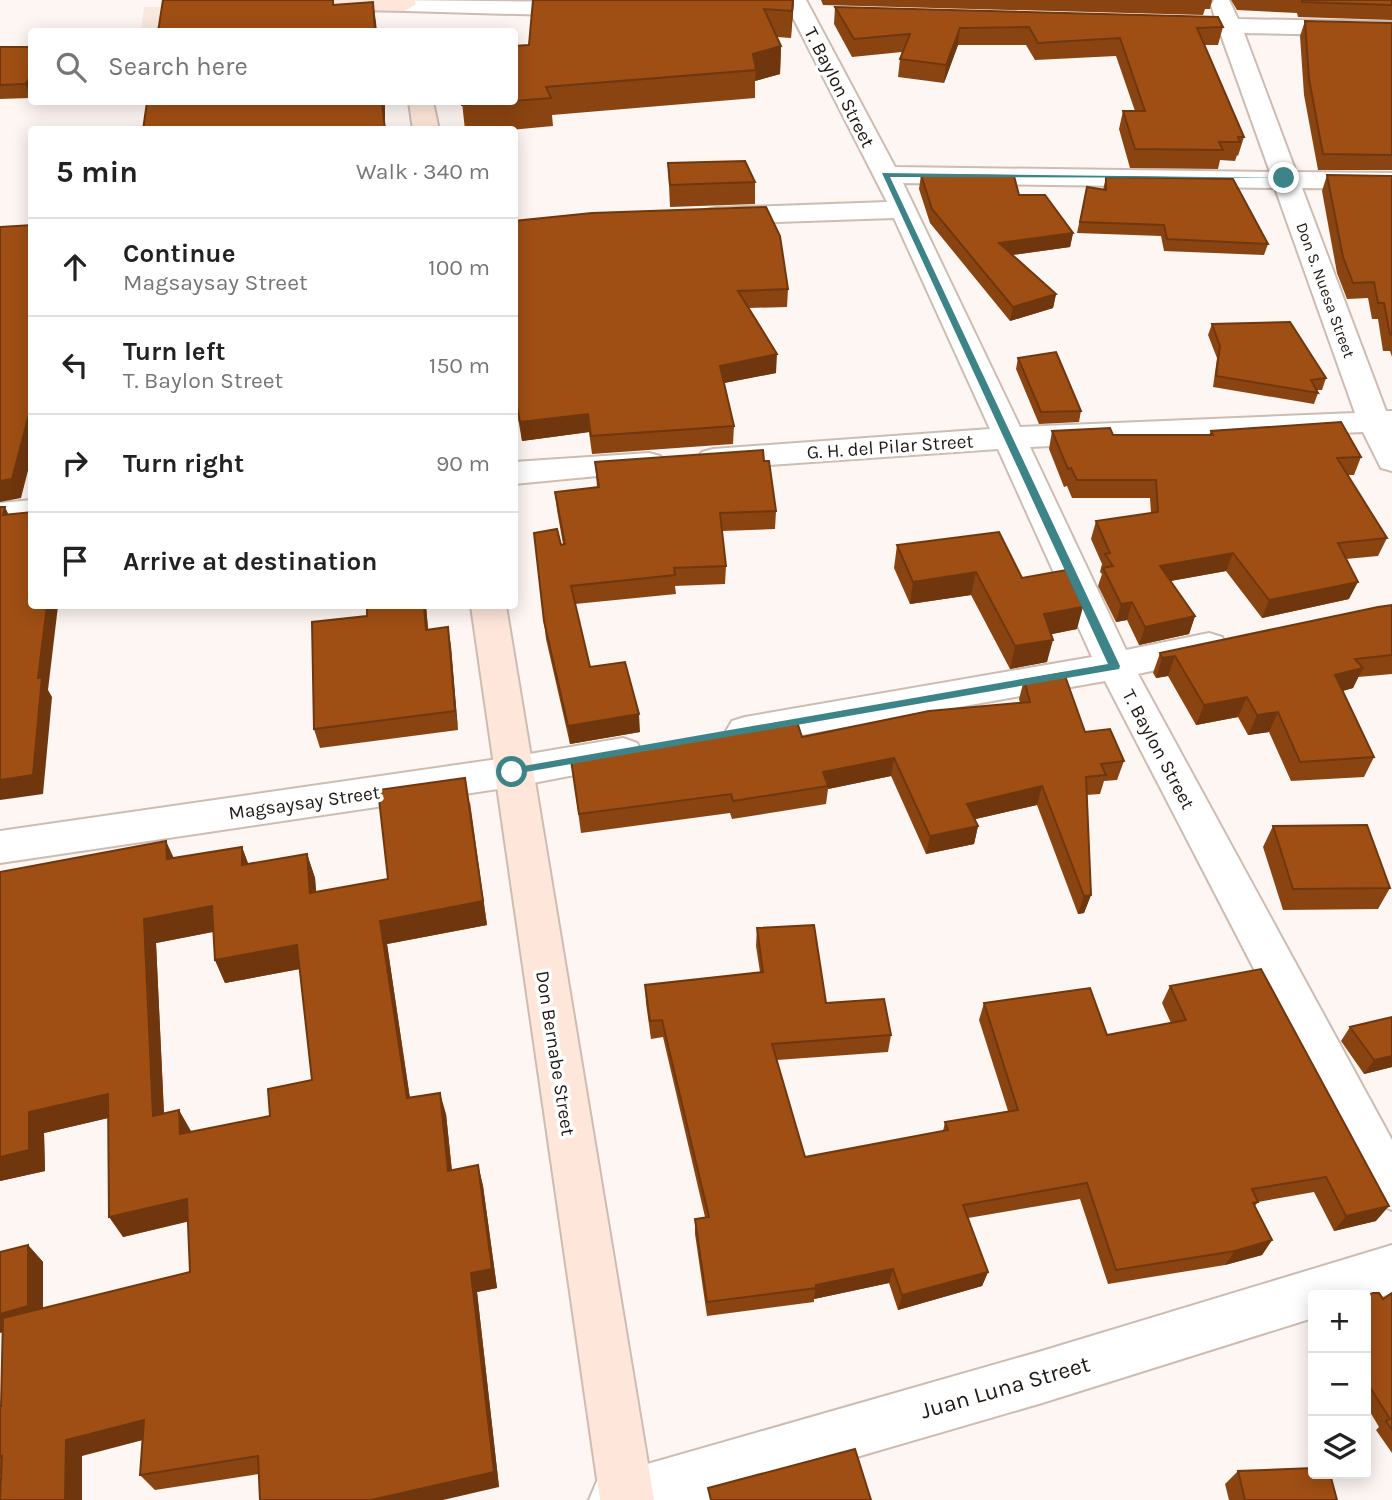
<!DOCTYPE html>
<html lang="en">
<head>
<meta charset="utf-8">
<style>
  :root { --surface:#fff; --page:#f2f2f2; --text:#222; --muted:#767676; --line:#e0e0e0 }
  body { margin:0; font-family:Karla,sans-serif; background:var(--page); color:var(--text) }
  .controls { position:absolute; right:21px; bottom:21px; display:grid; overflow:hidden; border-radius:7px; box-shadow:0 4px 18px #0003 }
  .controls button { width:63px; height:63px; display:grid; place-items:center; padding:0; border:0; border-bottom:2px solid var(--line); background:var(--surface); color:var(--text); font:35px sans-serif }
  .stop { position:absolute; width:21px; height:21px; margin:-16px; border:5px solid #3c8488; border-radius:50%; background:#fff }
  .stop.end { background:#3c8488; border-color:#fff; box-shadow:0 2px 7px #0008 }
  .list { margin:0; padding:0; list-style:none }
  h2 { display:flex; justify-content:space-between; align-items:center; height:91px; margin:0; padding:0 28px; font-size:30px }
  h2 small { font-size:23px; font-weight:400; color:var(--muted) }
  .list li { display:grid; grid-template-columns:46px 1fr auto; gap:21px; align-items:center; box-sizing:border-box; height:98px; padding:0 28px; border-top:2px solid var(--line) }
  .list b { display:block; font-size:26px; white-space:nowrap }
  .list p { margin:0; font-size:23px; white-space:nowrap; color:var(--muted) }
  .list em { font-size:23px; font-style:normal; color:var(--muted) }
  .icon { flex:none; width:38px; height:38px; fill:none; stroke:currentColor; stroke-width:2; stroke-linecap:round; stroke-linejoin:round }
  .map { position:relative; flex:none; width:1392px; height:1500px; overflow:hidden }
  .search { position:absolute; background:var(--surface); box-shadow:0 4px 18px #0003; left:28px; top:28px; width:490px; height:77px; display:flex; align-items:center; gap:18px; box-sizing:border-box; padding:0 24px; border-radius:7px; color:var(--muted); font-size:26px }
  .panel { position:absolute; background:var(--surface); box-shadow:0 4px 18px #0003; left:28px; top:126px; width:490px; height:483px; border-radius:7px }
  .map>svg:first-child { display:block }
  .built { fill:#f8e8e0 }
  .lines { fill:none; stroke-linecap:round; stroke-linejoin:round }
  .minor-casing { stroke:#cdbcb2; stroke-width:4 }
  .tertiary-casing { stroke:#cdbcb2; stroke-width:4 }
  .secondary-casing { stroke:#cdbcb2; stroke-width:4 }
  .minor { fill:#fff; fill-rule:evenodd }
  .tertiary { fill:#fff; fill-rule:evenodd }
  .secondary { fill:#fee7da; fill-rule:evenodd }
  .wall { fill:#8a4411; fill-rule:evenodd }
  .shaded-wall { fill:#70370e }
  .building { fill:#a04f14; stroke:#70370e; stroke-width:2; fill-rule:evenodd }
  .route { fill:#3c8488 }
  .labels { text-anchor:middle; stroke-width:7; stroke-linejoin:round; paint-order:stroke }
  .far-street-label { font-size:16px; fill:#1f1915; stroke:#fff }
  .street-label { font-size:19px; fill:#1f1915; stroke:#fff }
  .near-street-label { font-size:23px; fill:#1f1915; stroke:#fff }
</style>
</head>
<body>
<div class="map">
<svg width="1392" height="1500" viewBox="0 0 1392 1500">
  <rect width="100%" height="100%" fill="#fef6f2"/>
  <path class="built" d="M235,6V31L141,32L144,7Z"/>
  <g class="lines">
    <g class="minor-casing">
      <path id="minor" d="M396,0L585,2L596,9L585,16L405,11L397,9L394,4Z
        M784,0H806L895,167L1270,172L1220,32L1162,29L1158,24L1162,19L1215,18L1211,5L1214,0H1229L1238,19L1392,22V36L1244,33L1296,172L1392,173V189L1302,188L1386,411H1392V471L1381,468L1363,432L1030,447L1126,650L1209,633L1222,637L1227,646L1222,655L1138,674L1392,1140V1210L1375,1203L1105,681L745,745L732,741L726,731L732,721L745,717L1092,657L998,449L713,469L702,466L697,459L702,452L713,449L990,429L894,218L716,224L706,222L702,216L706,210L716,208L887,202ZM903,183L1275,188L1355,413L1020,427Z
        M649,453L660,456L665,463L660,470L514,484V462Z
        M32,500V522L0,525V503Z
        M623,738L637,743L642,753L637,763L512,787L498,783L493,772L498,761L512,757Z
        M1392,1245V1293L1366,1302V1295H1313V1318L1042,1403L709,1500H589L597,1481L616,1473L1042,1351Z"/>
    </g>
    <g class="tertiary-casing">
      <path id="tertiary" d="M512,757L526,761L531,772L526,783L512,787L0,863V831Z"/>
    </g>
    <g class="secondary-casing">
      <path id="secondary" d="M205,0H414L416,4L405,11L216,7Z
        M409,102H433L439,130H413Z
        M471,606H506L654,1500H600Z"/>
    </g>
    <use href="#minor" class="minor"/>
    <use href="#tertiary" class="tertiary"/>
    <use href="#secondary" class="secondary"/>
  </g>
  <path class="wall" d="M794,0L791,38L777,37L781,46L780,74L755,81V98L552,115L553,126L510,130H465L462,102H514V46L529,45Z
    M821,0H1212L1210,9H1205L1203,15L823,5Z
    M1231,0H1392V20L1298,17L1297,13L1237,10Z
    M835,7L1223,27L1218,45H1205L1244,137L1238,156L1237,155L1235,161L1220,160L1218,169L1130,168L1119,129L1123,111H1135L1116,56L1035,60L1026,45H958L944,83L898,77L900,59L902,52L852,57L834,24Z
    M1305,21L1392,23V170H1318L1304,95L1300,36Z
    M0,47H32L30,98L0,99Z
    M668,163L755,182V204L670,207Z
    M921,175L1019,195L1073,233L1070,247L1012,255L1056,294L1053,308L1010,321L930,223L919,189Z
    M1327,175L1392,176V357L1390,351H1383L1378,319H1372L1368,298L1347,299L1337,273L1322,191Z
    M1106,177L1268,244L1264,255L1164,251L1161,236L1077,233L1087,187L1103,190Z
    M514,221L788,289L787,307L748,308L776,373L724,383L734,426L733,444L592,454L589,432L522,441L514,396Z
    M1212,324L1326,378L1322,390H1317L1318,393L1314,404L1213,387L1217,358L1208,335Z
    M1018,358L1081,411L1079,422L1039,424L1016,369Z
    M1052,431L1113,435H1209L1211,431L1361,457L1354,475H1347L1387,538L1378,556L1346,559L1349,599L1262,618L1226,571L1170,581L1195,616L1189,634L1139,645L1127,620L1116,622L1098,586L1102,574L1100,572L1102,564L1091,539L1096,521L1151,513L1150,498H1072L1067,486L1064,487L1049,449Z
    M764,461L776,511L775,529L722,531L726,566L725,584L675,586L676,594L575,604L590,667L640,732L570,744L546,639L534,533L561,545L563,544L557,510L555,492L597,487L595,462Z
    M897,545L1022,578L1077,629L1051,634L1047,662L1010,669L971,595L910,604L894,568Z
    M1392,605V674L1358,677L1353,688L1343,691L1374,757L1364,777L1291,781L1269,732L1248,735L1238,717L1196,725L1168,676L1156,678L1153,673L1160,653Z
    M367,606H426L428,630L448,627L451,647L458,730L320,748L314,729L367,616Z
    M1024,680L1085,732L1124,761L1117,780L1104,781L1100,794L1086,795L1091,895L1084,913L1078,914L1037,805L975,819L978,826L974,844L926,854L891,776L828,789L826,804L732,819L730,813L581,833L571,760L802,737L1020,703L1019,699Z
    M470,802L487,925L387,944L410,1098L446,1114L452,1171L478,1165L483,1186L497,1288L477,1292L499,1487L259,1474L155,1490L140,1475L142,1440L0,1475V1406H1L28,1245L43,1262V1308L190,1272L188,1221L123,1237L108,1118L44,1133L45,1171L0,1181V872L174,858L242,847L248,864L307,854L315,878L316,892L388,879ZM213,932L215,960L225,983L300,969L312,1080L270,1116L191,1132L164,1113L156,943Z
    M1273,826L1390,888L1378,909L1283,910L1263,847Z
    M757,928L826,1003L891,1035L888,1052L777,1060L805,1157L943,1131L945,1122L1008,1111L979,1020L984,1003L1107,1035L1171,1023L1162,1003L1170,986L1376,1221L1334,1231L1314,1192L1258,1202L1255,1206L1272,1240L1262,1255L1225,1265L1108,1284L1080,1199L968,1218L988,1272L982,1286L898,1310L889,1283L814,1299V1302L707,1316L695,1234V1219L705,1217L663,1037L651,1039L646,1003L645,985L760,972L756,946Z
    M1350,1027L1392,1067L1364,1074L1341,1041Z
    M1392,1293V1453L1376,1430L1379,1427L1366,1405V1296L1383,1299Z
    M1238,1471L1337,1500H1229L1225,1484Z"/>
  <path class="shaded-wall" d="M794,0L792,24L791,38L792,11Z
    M373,2L376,22L377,32H375Z
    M960,28L958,45L944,83L946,65Z
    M781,46L780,74L755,81L756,70L753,54Z
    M32,75V96L30,98L25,84Z
    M382,102H385V130L382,107Z
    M1073,233L1070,247L997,257L999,243Z
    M1056,294L1053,308L1010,321L1013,307Z
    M777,354L776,373L719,384L720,366Z
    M32,403V455L21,498L0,502V481Z
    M588,414L589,432L522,441L520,422Z
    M5,507L14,526L3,515Z
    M1233,553L1226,571L1154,584L1160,566Z
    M976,572L971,595L910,604L913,582Z
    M1358,582L1349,599L1262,618L1269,600Z
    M1132,602L1127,620L1116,622L1121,604Z
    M47,606H58L48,690L52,697L43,794L0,800V780L38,678Z
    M424,606H426L430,649L426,630Z
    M1083,607L1077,629L1038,637L1044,614Z
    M1195,616L1189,634L1139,645L1145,627Z
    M448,627L451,647L458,730L455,711Z
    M1053,640L1047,662L1010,669L1015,646Z
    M1175,656L1168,676L1156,678L1162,658Z
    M1363,668L1353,688L1326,695L1335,675Z
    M1247,697L1238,717L1196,725L1204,705Z
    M1278,712L1269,732L1248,735L1257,715Z
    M639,714L640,732L570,744L568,726Z
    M894,758L891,776L828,789V786L823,772Z
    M465,778L487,925L387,944L413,1120L407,1098L380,921Z
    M1042,786L1037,805L963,822L967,804Z
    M978,826L974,844L926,854L930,836Z
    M166,841L177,865L167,859Z
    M242,847L251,871L242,865Z
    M307,854L315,878L318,917L310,893Z
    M1091,895L1084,913L1078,914L1084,896Z
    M212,906L222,930L156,943L165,1137L153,1116L144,919Z
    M297,945L305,968L225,983L215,960Z
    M1392,1056V1067L1364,1074L1374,1060Z
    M440,1093L446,1114L454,1192L448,1171Z
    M108,1094L121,1115L44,1133L45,1171L0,1181V1157L29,1112Z
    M179,1110L191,1131L192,1155L180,1134Z
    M478,1165L483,1186L497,1288L477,1292L499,1487L443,1500H371L471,1273Z
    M187,1199L199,1219L123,1237L109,1217Z
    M1389,1206L1376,1221L1334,1231L1346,1216Z
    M1272,1240L1262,1255L1225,1265L1235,1251Z
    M28,1245L43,1262V1322L0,1333V1314Z
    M893,1269L889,1283L814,1299L816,1285Z
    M988,1272L982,1286L898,1310L902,1295Z
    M144,1420L158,1436L82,1456V1500H65L66,1440Z"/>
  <path class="building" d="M163,0H333V5L373,2L375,32H158Z
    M533,0H793L792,11L764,9L781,46L753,54L756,70L546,87L551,98L514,101V46L529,45Z
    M1302,0H1392V5L1302,2Z
    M835,7L1218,17L1223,27L1197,28L1244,137H1238L1240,142H1219L1223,150L1135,149L1123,111H1145L1120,38L1038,43L1029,27L960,28L946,65L900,59L910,34L854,39Z
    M1305,21L1392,23V155L1323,154L1309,79Z
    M0,47H32V75L25,84L0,85Z
    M147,102H382L385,130H143Z
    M462,102H506L462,105Z
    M745,161L755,182L670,185L668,163Z
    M921,175L1014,176L1019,195H1045L1073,233L999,243L1056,294L1013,307L932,209Z
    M1327,175L1392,176V335L1390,334L1384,303H1378L1374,282L1353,283L1343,257Z
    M1106,177L1233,179L1268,244L1167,239L1164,225L1080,222L1087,187L1106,190Z
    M766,207L780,236L788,289L738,291L777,354L720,366L734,426L591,436L588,414L520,422L514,390V221L592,213Z
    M32,225V403L12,479L0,481V227Z
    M1290,322L1326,378L1311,380L1318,393L1216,376L1220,346L1212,324Z
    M1056,352L1081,411L1041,412L1018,358Z
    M1341,422L1361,457L1337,458L1387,538L1338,543L1358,582L1269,600L1233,553L1160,566L1195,616L1145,627L1132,602L1121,604L1103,568L1113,566L1105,554L1110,553L1096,521L1158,512L1156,480H1077L1071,468L1068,469L1052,431L1110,428L1113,435H1213L1211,431Z
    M763,450L764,461H769L776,511L720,513L726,566L674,568L675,575L571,586L590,667L625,662L639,714L568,726L544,621L534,533L557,529L561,545L565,544L555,492L599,487L595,462Z
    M0,507H5L3,515L32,512V606H47L38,678L42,677L33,775L0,780Z
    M999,532L1022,578L1066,570L1083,607L1044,614L1053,640L1015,646L976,572L913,582L897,545Z
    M1392,605V655L1355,659L1363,668L1335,675L1374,757L1300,762L1278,712L1257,715L1247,697L1204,705L1175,656L1162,658L1160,653L1378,607Z
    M367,606H424L426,630L448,627L455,711L314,729L312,622L367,616Z
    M1064,673L1085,732L1110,729L1124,761L1101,764L1106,775L1086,777L1091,895L1084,896L1042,786L967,804L978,826L930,836L894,758L823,772L828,786L733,801L731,794L579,814L571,760L797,722L802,737L929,711L1030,702L1024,680Z
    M465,778L483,901L380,921L407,1098L440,1093L448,1171L478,1165L492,1269L471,1273L494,1472L371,1500H260L258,1456L140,1475L144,1420L66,1440L65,1500H0L2,1456L0,1457V1406H1L3,1318L190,1272L187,1199L109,1217L108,1094L29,1112V1150L0,1157V872L166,841L167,859L242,847V865L307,854L310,893L388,879L378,790ZM212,906L215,960L297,945L312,1080L268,1089L270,1116L180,1134L179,1110L153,1116L144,919Z
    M1367,825L1390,888L1293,889L1273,826Z
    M814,925L826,1003L884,999L891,1035L772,1044L805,1157L948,1130L945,1122L1018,1110L984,1003L1090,988L1107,1035L1186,1020L1170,986L1261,969L1389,1206L1346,1216L1326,1177L1252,1189L1258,1202L1253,1203L1272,1240L1235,1251L1116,1270L1087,1183L963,1205L988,1272L902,1295L893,1269L816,1285V1288L707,1302L695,1219L709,1217L662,1020L650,1021L645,985L763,972L757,928Z
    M1392,1017V1056L1374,1060L1350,1027Z
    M28,1245V1306L0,1314V1252Z
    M1373,1293H1379L1383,1299L1392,1293V1430L1386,1421L1390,1419L1366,1381V1296Z
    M855,1449L871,1500H711L708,1488Z
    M1313,1468V1474H1330L1337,1500H1245L1238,1471Z"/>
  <path class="route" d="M882,173L1288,178L890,177L1120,666L1119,669L508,775V769L512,768L1108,664Z"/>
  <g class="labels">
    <g class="far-street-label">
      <text transform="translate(1326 290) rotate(70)" y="6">Don S. Nuesa Street</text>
    </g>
    <g class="street-label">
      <text transform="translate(840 87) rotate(63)" y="7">T. Baylon Street</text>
      <text transform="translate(890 446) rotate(-4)" y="7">G. H. del Pilar Street</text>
      <text transform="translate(1159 749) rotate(62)" y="7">T. Baylon Street</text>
      <text transform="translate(304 802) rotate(-8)" y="7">Magsaysay Street</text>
      <text transform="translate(556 1053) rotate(81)" y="7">Don Bernabe Street</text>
    </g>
    <g class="near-street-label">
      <text transform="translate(1005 1387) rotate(-16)" y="8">Juan Luna Street</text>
    </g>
  </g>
</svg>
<div class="controls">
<button>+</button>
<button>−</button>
<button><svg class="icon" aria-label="layers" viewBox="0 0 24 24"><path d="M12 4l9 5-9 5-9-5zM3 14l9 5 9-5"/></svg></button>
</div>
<div class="stop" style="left:512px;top:772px"></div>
<div class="stop end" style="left:1284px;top:178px"></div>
<div class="search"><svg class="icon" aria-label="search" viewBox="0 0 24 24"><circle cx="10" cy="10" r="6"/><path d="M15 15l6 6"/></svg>Search here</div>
<section class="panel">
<h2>5 min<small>Walk · 340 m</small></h2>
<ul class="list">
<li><svg class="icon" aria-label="ahead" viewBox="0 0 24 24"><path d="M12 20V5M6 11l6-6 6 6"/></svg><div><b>Continue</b><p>Magsaysay Street</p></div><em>100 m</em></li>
<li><svg class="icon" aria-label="left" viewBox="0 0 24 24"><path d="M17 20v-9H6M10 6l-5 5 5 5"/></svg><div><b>Turn left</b><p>T. Baylon Street</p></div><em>150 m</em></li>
<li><svg class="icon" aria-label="right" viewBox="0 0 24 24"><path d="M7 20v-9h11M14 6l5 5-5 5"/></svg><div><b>Turn right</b></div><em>90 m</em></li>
<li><svg class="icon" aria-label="arrive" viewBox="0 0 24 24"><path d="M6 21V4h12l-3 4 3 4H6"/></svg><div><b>Arrive at destination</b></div></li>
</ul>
</section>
</div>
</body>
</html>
